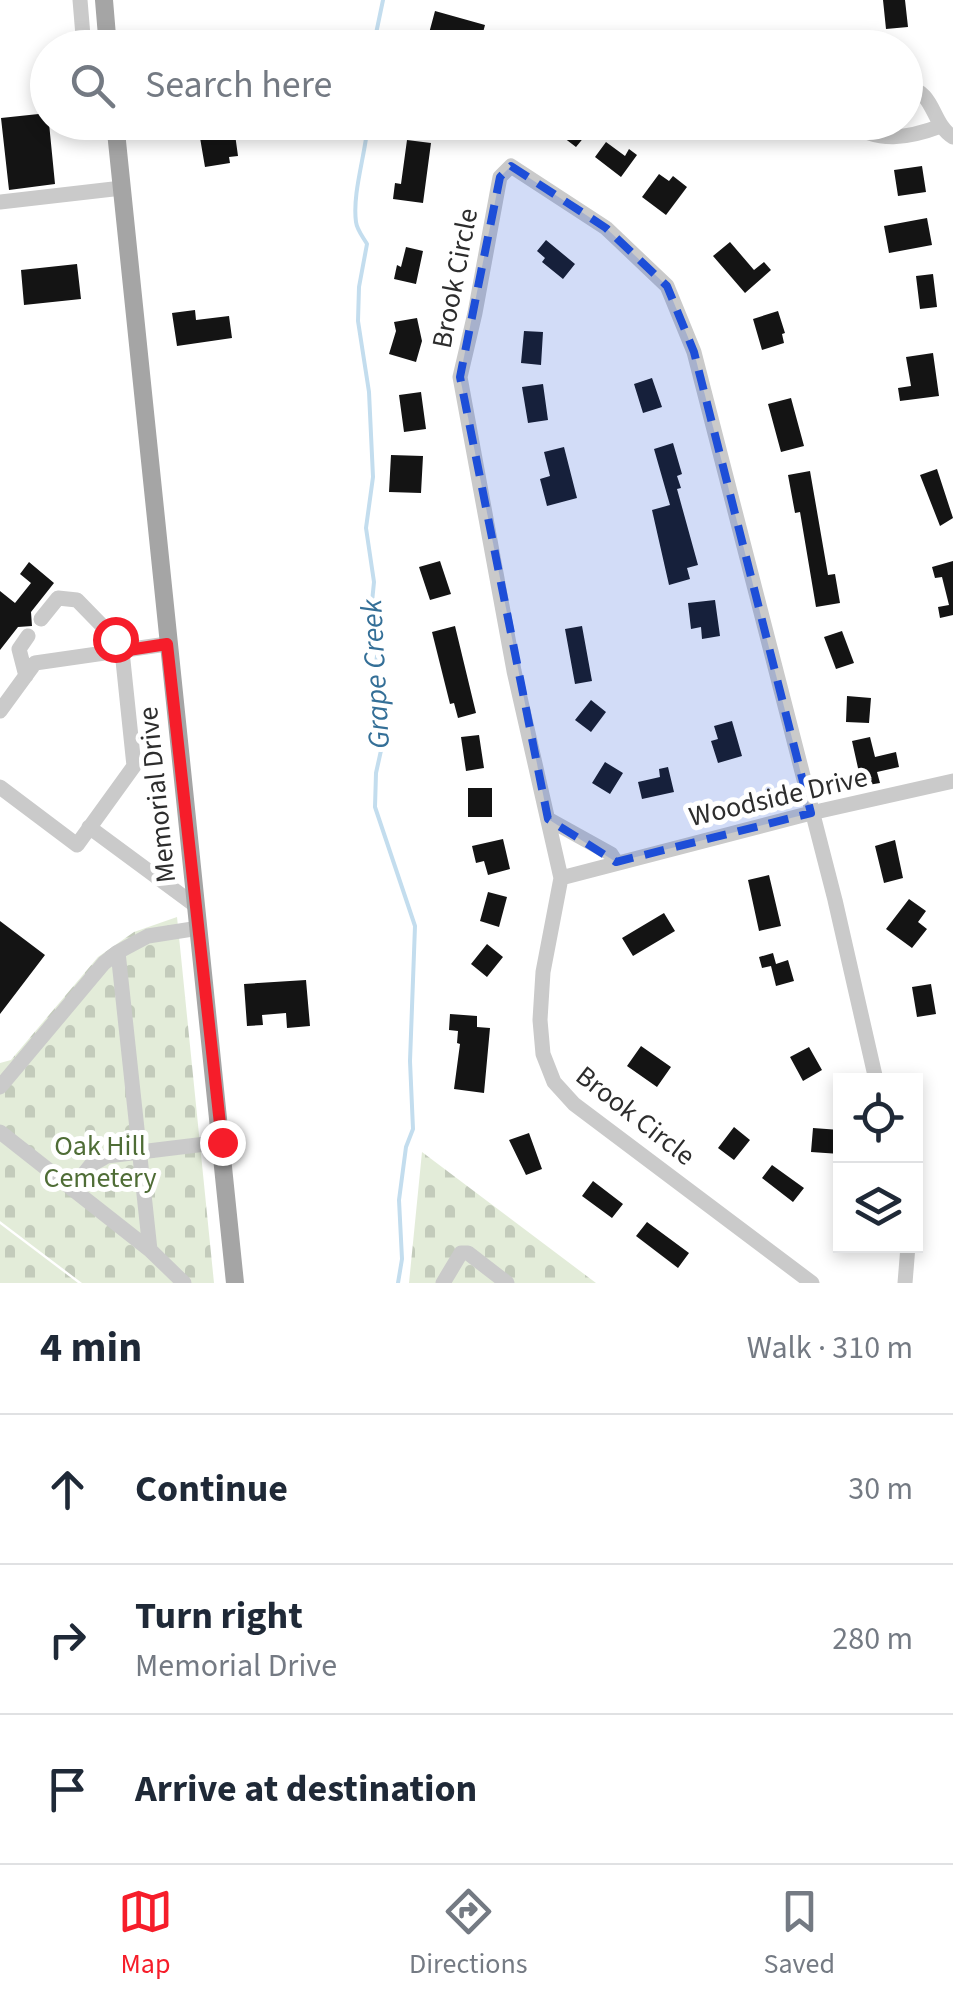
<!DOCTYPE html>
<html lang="en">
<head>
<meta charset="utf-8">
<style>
  :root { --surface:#fff; --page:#f2f2f3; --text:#1f2937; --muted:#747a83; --line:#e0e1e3; --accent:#f61d2a }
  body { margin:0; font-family:"Source Sans 3",sans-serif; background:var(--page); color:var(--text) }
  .controls { position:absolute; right:30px; bottom:30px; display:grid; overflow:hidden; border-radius:0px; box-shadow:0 5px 15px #0003 }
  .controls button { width:90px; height:90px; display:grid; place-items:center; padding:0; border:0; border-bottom:2px solid var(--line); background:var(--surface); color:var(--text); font:50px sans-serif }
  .stop { position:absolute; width:30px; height:30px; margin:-22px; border:8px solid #f61d2a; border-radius:50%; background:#fff }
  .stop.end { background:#f61d2a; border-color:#fff; box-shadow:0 2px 10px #0008 }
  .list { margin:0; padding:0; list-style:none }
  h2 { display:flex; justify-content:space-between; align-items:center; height:130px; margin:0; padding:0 40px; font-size:42px }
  h2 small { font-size:32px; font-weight:400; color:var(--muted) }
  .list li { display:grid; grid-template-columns:65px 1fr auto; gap:30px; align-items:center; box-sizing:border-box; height:150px; padding:0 40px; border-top:2px solid var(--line) }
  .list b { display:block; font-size:38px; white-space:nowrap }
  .list p { margin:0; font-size:32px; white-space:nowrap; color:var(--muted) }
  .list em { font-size:32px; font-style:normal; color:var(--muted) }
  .icon { flex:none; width:55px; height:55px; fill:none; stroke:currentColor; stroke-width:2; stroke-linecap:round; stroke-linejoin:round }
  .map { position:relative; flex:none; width:953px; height:1283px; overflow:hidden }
  .search { position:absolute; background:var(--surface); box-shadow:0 5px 15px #0003; left:30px; right:30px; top:30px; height:110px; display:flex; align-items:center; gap:25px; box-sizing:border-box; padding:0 35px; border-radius:55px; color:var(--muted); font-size:38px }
  .sheet { height:580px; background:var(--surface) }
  nav { display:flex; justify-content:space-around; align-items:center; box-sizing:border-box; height:140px; border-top:2px solid var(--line); background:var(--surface); font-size:28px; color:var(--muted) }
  nav a { display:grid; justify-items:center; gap:5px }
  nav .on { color:var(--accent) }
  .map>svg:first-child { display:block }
  .cemetery { fill:url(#cemetery-stones) }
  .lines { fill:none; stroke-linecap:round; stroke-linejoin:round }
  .stream { stroke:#c3ddee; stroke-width:4 }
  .building { fill:#141414 }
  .minor { stroke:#cacaca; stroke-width:15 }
  .major { stroke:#a5a5a5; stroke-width:18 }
  .route { stroke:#f61d2a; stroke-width:12 }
  .marked { fill:#1d4ed8; fill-opacity:0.2; stroke:#1d4ed8; stroke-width:8; stroke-dasharray:20 12; stroke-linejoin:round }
  .labels { text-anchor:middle; stroke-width:10; stroke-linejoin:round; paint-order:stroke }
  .street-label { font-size:28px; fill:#2d2d2d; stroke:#fff }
  .park-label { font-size:28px; fill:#4f6d36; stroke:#fff }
  .water-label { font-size:30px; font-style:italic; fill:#346f97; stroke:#fff }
</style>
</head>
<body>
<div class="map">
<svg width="953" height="1283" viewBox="0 0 953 1283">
  <defs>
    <pattern id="cemetery-stones" width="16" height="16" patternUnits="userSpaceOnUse" patternTransform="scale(2.5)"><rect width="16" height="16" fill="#e3ecd9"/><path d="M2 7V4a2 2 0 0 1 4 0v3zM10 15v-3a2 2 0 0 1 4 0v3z" fill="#c3cbbb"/></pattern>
  </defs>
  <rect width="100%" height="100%" fill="#fff"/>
  <path class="cemetery" d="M177,917L214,1283H82L0,1221V1063L11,1060L98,957L134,932Z
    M422,1152L596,1283H409Z
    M0,1224L78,1283H0Z"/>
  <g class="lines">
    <path class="stream" d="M373,48L383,0
      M368,122C366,153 352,193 356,222C357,230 363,237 367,244L359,287L358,321L369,392L373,477L366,528L374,582L372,602L379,639L374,681L382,746L376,773L375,807L415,926L410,1061L413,1129L406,1147L399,1200L402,1259L398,1283"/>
  </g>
  <path class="building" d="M883,0H905L908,27L886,29Z
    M435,11L485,25L479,48H448L450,43L428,37Z
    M48,113L55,184L9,190L1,118Z
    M543,122H580L590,130L576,147Z
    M234,127L238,156L229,157L230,163L205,167L199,132Z
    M407,140L431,143L423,203L393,199L395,183L401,184Z
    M606,142L625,156L629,149L637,155L621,177L595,157Z
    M922,166L926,192L898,196L894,170Z
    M659,174L669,181L673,176L687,187L666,215L642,197Z
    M927,218L932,245L889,253L884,226Z
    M546,240L575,264L563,279L542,262L545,258L537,251Z
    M730,242L754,270L764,262L771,270L745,293L713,256Z
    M406,247L423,251L416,284L394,279L397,265L401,267Z
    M77,264L81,299L24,305L21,270Z
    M933,274L937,307L920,309L916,276Z
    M195,310L196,320L229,316L232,338L177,346L172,313Z
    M778,311L785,333L782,334L784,343L762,350L753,319Z
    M417,318L422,341L416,362L389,354L396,331L394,322Z
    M524,331L543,332L541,365L521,363Z
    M933,353L939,396L900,401L898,388L911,386L906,357Z
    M652,378L662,407L643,413L634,384Z
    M543,384L548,420L528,423L522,387Z
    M421,392L426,429L404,432L399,395Z
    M791,398L804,446L781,452L768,404Z
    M673,443L682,474L677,476L681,488L677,489L698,565L687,568L690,579L669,585L652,510L670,505L654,449Z
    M564,447L577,498L547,506L540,479L550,476L544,452Z
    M391,455L423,456L421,493L389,492Z
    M937,469L953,518L940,526L920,475Z
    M810,471L828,575L835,574L840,603L816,607L800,512L795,513L788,475Z
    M440,561L451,594L430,600L419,567Z
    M953,561V615L940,618L938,607L949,605L942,577L935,578L932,567Z
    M29,562L54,583L31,612L32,626L18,627L0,650V591L15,603L31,583L20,574Z
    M715,600L720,636L702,639L701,627L691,629L688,603Z
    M455,626L476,713L458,718L454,703L450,704L432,632Z
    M582,626L592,681L575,684L565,629Z
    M842,631L854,663L836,669L824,637Z
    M847,696L871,698L869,723L846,722Z
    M591,700L606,712L591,732L575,720Z
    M732,721L742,756L718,763L711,741L718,739L714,726Z
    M479,735L484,768L466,771L461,737Z
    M870,737L875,757L896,752L899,767L877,772L880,783L862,786L852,741Z
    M605,762L623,773L610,794L592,783Z
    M668,767L674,792L642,799L638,782L660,777L659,769Z
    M468,788H492V817H468Z
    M503,839L510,869L488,875L484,861L476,863L472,846Z
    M895,840L903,878L884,883L875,846Z
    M769,875L781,926L759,931L748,880Z
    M488,892L507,897L499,927L480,921Z
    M909,899L926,911L918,922L927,929L912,948L886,929Z
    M664,913L675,931L633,956L622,938Z
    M0,921L45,955L0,1014Z
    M487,944L503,957L487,977L471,964Z
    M773,953L776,964L788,960L794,981L776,986L771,966L762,968L759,957Z
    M306,980L310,1026L287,1028L286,1013L262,1015L263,1025L247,1026L244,984Z
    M931,984L936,1014L917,1017L912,987Z
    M450,1014L477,1016V1027L490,1028L484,1093L454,1089L460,1044L457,1043L458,1031L449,1030Z
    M641,1046L671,1067L657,1087L627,1066Z
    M809,1047L822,1070L803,1081L790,1057Z
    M734,1127L750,1140L734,1160L718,1148Z
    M813,1128L840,1130V1154L811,1152Z
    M529,1133L542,1169L526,1175L509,1140Z
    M772,1165L804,1188L793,1202L762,1178Z
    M593,1181L623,1204L612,1218L582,1196Z
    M647,1222L689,1253L678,1268L636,1236Z"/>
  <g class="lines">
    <path class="minor" d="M80,0L84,48
      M906,88C935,90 931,124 953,137
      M848,122C878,144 909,138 941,126
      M0,202L122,188
      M26,676L19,649L28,636
      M0,711L35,663L167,644
      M0,787L77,845L134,766L122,651L115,639L77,600L58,598L41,619
      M548,819L611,854L616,862
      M89,827L196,906
      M561,878L811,813L953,781
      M118,952L148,936L199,928
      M0,1087L104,963L118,952L150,1250L0,1132
      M72,1189L91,1165L107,1156L222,1142
      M150,1250L184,1283
      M443,1283L461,1253H468L507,1283
      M812,1283L574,1104L554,1082L543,1054L540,1020L543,972L561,878L514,671L460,377L475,313L500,177L511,166L606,228L667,286L694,352L835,900L876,1080
      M905,1283L908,1246"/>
    <path class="major" d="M104,0L108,48
      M115,122L235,1283"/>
  </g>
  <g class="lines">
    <path class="route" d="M115,639L122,651L167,644L222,1142"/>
  </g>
  <path class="marked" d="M511,166L606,228L667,286L694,352L811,813L616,862L548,819L460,377L500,177Z"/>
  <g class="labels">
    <g class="street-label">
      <text transform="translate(454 278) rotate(-79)" y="10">Brook Circle</text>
      <text transform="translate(156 795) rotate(-96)" y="10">Memorial Drive</text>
      <text transform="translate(778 796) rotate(-13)" y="10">Woodside Drive</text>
      <text transform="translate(636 1115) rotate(38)" y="10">Brook Circle</text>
    </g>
    <g class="park-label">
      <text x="100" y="1155">Oak Hill<tspan x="100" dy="32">Cemetery</tspan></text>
    </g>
    <g class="water-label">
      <text transform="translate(375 674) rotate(-93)" y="10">Grape Creek</text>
    </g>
  </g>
</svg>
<div class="controls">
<button><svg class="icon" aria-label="locate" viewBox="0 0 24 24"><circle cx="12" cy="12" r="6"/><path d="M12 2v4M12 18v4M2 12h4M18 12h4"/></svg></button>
<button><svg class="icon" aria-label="layers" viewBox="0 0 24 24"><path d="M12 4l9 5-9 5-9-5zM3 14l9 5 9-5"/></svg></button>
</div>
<div class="stop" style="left:115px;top:639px"></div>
<div class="stop end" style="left:222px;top:1142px"></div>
<div class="search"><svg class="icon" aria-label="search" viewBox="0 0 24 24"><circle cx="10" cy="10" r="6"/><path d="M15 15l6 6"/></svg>Search here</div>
</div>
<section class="sheet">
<h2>4 min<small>Walk · 310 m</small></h2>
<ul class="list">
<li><svg class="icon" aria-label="ahead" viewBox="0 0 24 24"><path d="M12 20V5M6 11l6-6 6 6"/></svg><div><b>Continue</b></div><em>30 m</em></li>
<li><svg class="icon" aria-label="right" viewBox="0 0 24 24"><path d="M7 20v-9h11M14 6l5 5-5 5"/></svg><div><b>Turn right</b><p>Memorial Drive</p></div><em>280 m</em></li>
<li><svg class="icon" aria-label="arrive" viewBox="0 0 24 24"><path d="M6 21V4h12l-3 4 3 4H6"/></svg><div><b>Arrive at destination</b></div></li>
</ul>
</section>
<nav>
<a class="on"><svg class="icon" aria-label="map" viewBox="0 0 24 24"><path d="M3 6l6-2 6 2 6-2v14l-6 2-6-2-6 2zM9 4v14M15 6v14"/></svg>Map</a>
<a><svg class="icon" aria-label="directions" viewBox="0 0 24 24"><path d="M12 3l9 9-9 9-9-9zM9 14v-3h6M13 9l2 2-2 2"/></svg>Directions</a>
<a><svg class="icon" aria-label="saved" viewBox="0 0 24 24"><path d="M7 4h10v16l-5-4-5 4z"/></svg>Saved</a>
</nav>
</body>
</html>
